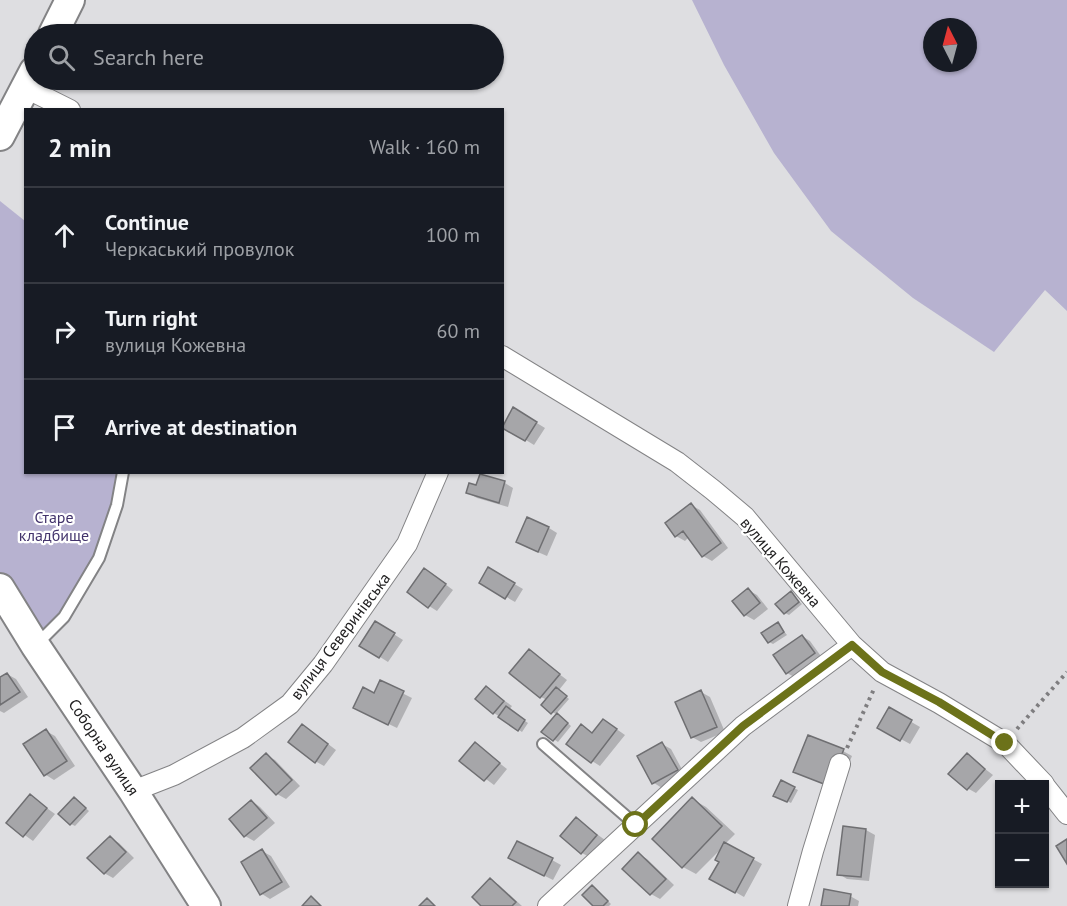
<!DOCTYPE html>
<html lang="en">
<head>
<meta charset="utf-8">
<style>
  :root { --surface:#171b24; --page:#20242c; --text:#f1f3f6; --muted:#9ea1a6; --line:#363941 }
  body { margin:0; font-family:"PT Sans",sans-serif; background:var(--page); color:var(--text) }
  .controls { position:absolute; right:18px; bottom:18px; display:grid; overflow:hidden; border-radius:0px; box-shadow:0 2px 4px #0004 }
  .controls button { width:54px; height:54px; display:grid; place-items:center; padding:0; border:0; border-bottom:2px solid var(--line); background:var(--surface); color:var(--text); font:30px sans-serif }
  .compass { position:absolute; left:923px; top:18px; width:54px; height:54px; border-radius:50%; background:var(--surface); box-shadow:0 2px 4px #0004; rotate:354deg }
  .stop { position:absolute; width:18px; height:18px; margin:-14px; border:4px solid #6c721a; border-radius:50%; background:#fff }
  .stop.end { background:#6c721a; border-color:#fff; box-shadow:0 2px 6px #0008 }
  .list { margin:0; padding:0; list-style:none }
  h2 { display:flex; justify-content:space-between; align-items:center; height:78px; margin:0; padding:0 24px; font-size:26px }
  h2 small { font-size:20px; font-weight:400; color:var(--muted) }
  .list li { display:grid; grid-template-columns:39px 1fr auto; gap:18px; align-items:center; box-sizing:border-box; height:96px; padding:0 24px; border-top:2px solid var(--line) }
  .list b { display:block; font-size:22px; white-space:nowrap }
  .list p { margin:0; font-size:20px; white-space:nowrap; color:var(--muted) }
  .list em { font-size:20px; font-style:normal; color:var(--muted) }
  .icon { flex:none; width:33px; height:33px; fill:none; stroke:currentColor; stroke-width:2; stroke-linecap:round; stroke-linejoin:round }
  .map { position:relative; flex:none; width:1067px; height:906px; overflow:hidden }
  .search { position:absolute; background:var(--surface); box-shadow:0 2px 4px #0004; left:24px; top:24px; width:480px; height:66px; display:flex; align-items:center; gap:15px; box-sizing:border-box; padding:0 21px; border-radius:33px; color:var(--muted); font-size:22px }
  .panel { position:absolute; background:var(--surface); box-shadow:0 2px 4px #0004; left:24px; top:108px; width:480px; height:366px; border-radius:0px }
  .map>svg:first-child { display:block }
  .green { fill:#b7b2d0; fill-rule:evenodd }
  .shadow { fill:#0003 }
  .building { fill:#a6a6a9; stroke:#6f6f72; stroke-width:1.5 }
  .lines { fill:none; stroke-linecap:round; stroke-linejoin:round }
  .service-casing { stroke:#838385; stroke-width:14 }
  .minor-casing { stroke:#838385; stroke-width:22 }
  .secondary-casing { stroke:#838385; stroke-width:32 }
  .path { stroke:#7e7d7f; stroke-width:4; stroke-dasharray:3 4.5; stroke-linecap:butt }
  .service { stroke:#fff; stroke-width:10 }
  .minor { stroke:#fff; stroke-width:20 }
  .secondary { stroke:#fff; stroke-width:28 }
  .route { stroke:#6c721a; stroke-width:8 }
  .labels { text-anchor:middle; stroke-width:4.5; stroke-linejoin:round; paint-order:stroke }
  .park-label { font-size:16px; fill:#43346c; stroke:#fff }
  .street-label { font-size:16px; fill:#222122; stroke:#fff }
</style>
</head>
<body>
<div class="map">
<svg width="1067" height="906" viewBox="0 0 1067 906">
  <rect width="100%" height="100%" fill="#dedee1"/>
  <path class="green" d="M692,0H1067V311L1045,290L994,352L913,298L831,231L774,153L724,65ZM932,27H968V63H932Z
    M0,201L25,221L26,472L123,473L99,558L64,617L35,645L0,588Z"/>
  <path class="shadow" d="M514,409L545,428L534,445L503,426Z
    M481,476L505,483L513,488L508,507L477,498L468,493L477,487Z
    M691,505L700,510L728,548L712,561L703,556L689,537L685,541L676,536Z
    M549,528L557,533L547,556L526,547Z
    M489,569L523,589L515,602L481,582Z
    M433,575L453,590L437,611L429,606Z
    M748,590L757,595L768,609L754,620L745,615L734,601Z
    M791,593L802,604L789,615L785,613Z
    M778,624L787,635L773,644L769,642Z
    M384,628L403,640L388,662L361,645Z
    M802,636L810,641L823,659L796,678L787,673Z
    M529,651L567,680L559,690L569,699L556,714L552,712L547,700L541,697Z
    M7,674L16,679L28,697L4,713L0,711V679Z
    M380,682L412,698L397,728L364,712Z
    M486,688L512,706L509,710L528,723L522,732L494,713Z
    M701,692L710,697L725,732L701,742L692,737Z
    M889,709L920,727L910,744L879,727Z
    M561,717L571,726L558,742L543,732Z
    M582,726L593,734L612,726L625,735L600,766L592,761Z
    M46,731L55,736L75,766L54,780L46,775L25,745Z
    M311,731L336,750L324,766L315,761Z
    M475,744L507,769L494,785L462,761Z
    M662,744L671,749L685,775L662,788L654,783Z
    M843,751L852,756L838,790L795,771Z
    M266,755L275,760L300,786L286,799L277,794L252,769Z
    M967,755L993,775L976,793L967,788Z
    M782,782L798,790L791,803L775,795Z
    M30,796L55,814L33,841L8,823Z
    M74,798L89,811L75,826L71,824Z
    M692,799L706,807L735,834L725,844L762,864L744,897L711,878L721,861L722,848L696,874L683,867Z
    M252,801L260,807L275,823L254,841L245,836Z
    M576,819L605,840L591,858L582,853Z
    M844,828L866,830L875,835L869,881L847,879L839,874Z
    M110,838L119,843L134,858L113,878L104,873Z
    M262,851L271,856L290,887L270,899L262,894Z
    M638,854L647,859L674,885L660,899L651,894L625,869Z
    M552,860L561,865L553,880L519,863Z
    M490,880L499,885L522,906H483Z
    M593,887L596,889L611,904L609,906H595Z
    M850,896L859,901L858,906H822Z"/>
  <path class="building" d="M513,407L537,422L525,441L502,428Z
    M480,474L505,481L499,503L466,493L469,483L476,485Z
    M691,503L721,543L702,557L683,531L675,537L665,523Z
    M527,517L549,527L538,552L516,542Z
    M488,567L515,583L505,599L479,583Z
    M424,568L446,584L428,608L407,592Z
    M748,588L760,603L744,616L732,601Z
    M791,591L799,602L784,614L775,604Z
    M375,621L395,633L379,658L359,646Z
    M778,622L784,632L768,643L761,633Z
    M802,635L815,653L786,674L773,655Z
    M529,649L560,674L540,698L509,673Z
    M7,673L20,692L0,705V677Z
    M380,680L404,691L388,725L353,708L363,687L374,693Z
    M486,686L504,701L493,714L475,699Z
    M556,687L567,696L551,714L541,705Z
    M701,690L717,727L691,738L675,702Z
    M506,706L525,720L518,731L498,717Z
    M889,707L912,720L900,741L877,728Z
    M557,713L568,723L553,741L541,732Z
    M603,719L617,729L591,763L566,744L581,724L592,733Z
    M302,724L328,744L315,763L288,742Z
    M46,729L67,761L44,776L23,744Z
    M808,735L844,749L829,786L793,772Z
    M475,742L500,763L484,781L459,761Z
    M662,742L678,770L652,784L637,756Z
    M266,753L292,780L276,795L250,768Z
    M967,753L985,769L967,790L948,774Z
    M781,780L795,787L787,802L773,796Z
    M30,794L47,808L23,837L6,823Z
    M74,797L86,808L70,825L58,814Z
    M692,797L722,826L682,868L652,839Z
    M251,800L267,818L244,837L229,819Z
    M576,817L597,835L581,854L560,836Z
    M843,826L866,829L861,877L837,875Z
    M110,836L126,852L104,874L87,858Z
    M1067,839V864L1056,846Z
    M517,841L553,858L544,876L508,858Z
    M724,842L754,858L735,893L709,879L719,862L715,860Z
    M262,849L282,882L260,895L241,862Z
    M638,852L666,879L650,895L622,869Z
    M490,878L516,902L512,906H481L472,897Z
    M592,885L608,901L603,906H593L582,895Z
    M824,889L851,894L849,906H821Z
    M311,896L321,906H302Z
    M427,898L435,906H419Z"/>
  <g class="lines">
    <g class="service-casing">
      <path id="service" d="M36,645L64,617L99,558L117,505L123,472
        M543,744L636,825"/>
    </g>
    <g class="minor-casing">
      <path id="minor" d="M26,88L70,110
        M502,356L677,462L713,490L745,517L852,645L882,672L939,703L1005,743L1044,784
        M1044,785L1067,814
        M133,791L174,775L243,738L290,704L323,664L407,544L438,472
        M548,906L743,726L852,645
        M798,906L813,851L840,764"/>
    </g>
    <g class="secondary-casing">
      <path id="secondary" d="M53,34L70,0
        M0,136L34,71
        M0,588L35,645L133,791L206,906"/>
    </g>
    <path class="path" d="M1017,729L1067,672
      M847,748L874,689"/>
    <use href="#service" class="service"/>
    <use href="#minor" class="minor"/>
    <use href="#secondary" class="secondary"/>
  </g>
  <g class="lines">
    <path class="route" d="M636,825L743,726L852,645L882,672L939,702L1005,743"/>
  </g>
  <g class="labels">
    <g class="park-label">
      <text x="54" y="523">Старе<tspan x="54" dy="18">кладбище</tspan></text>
    </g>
    <g class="street-label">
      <text transform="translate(781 562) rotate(49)" y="6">вулиця Кожевна</text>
      <text transform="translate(340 636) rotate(-53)" y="6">вулиця Северинівська</text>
      <text transform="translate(104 747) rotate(56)" y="6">Соборна вулиця</text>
    </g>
  </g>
</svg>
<div class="controls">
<button>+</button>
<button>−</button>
</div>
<svg class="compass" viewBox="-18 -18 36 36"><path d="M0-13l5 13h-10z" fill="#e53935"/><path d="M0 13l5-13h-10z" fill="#9ea1a6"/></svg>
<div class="stop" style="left:636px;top:825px"></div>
<div class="stop end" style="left:1005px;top:743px"></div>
<div class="search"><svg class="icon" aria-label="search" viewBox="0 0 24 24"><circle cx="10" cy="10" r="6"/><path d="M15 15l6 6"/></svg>Search here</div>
<section class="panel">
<h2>2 min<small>Walk · 160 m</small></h2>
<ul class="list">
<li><svg class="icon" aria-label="ahead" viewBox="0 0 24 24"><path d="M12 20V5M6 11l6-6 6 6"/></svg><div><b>Continue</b><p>Черкаський провулок</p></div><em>100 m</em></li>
<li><svg class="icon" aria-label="right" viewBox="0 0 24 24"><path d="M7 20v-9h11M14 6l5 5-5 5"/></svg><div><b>Turn right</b><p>вулиця Кожевна</p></div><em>60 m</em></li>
<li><svg class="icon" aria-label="arrive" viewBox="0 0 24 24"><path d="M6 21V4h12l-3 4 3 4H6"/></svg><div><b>Arrive at destination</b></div></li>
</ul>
</section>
</div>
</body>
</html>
